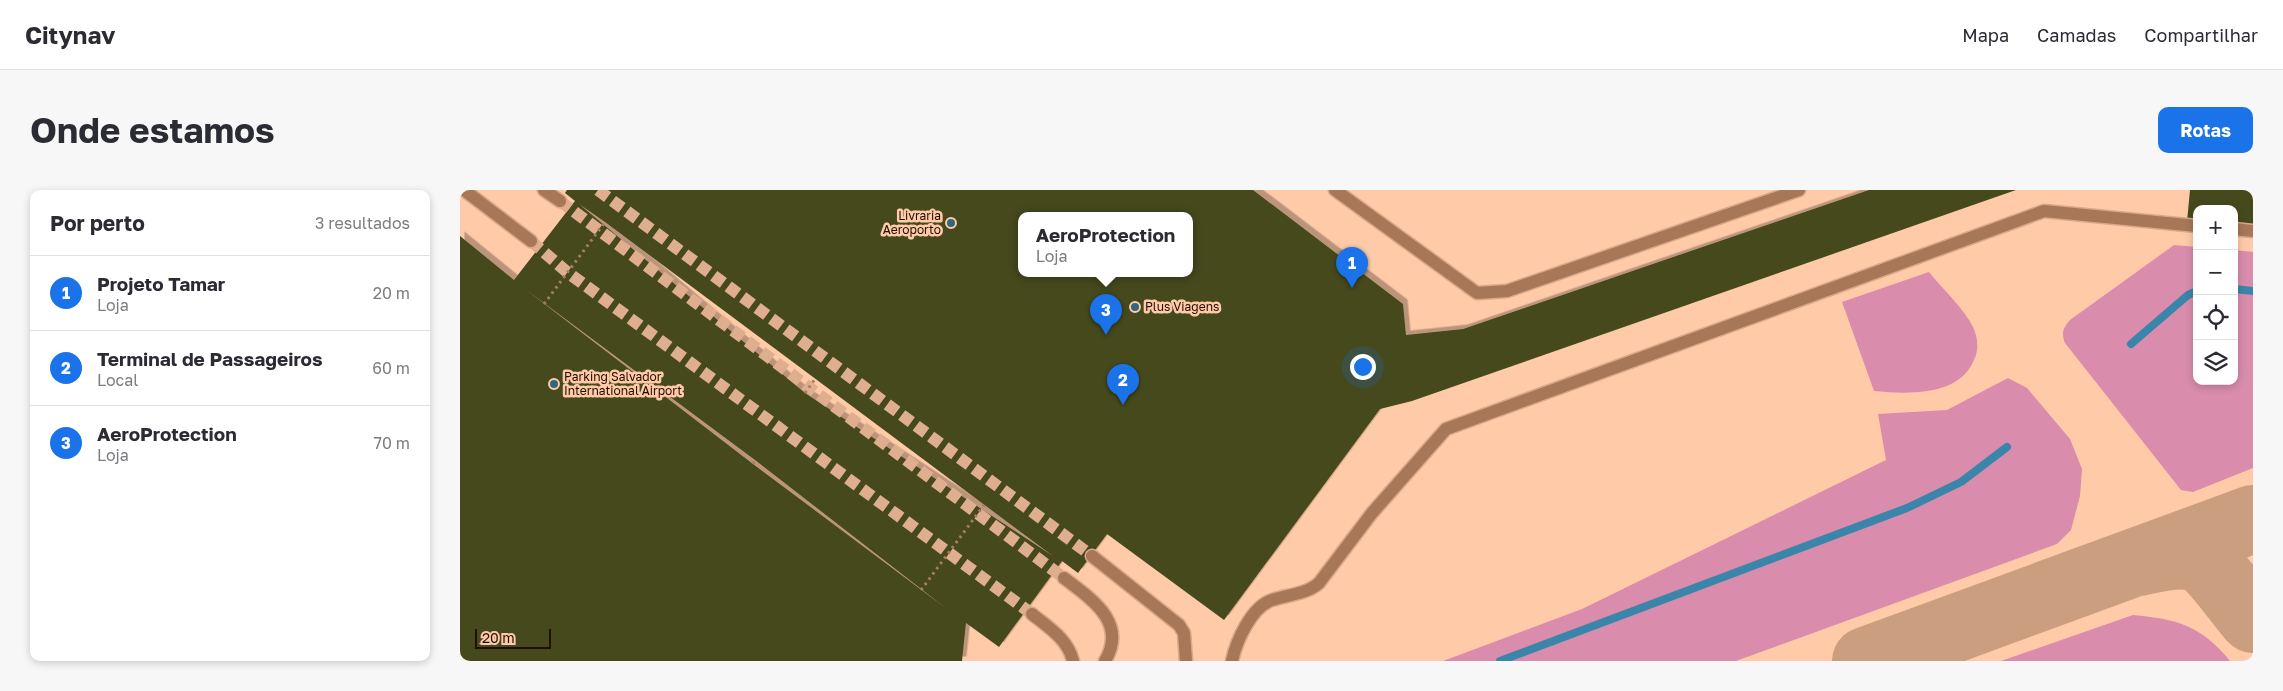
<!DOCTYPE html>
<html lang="pt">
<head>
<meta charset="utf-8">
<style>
  :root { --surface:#fff; --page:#f7f7f7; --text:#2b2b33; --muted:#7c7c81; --line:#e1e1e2; --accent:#1a73e8 }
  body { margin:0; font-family:"Golos Text",sans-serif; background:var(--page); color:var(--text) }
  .controls { position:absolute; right:15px; top:15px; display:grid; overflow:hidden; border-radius:10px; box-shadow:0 2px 8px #0003 }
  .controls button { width:45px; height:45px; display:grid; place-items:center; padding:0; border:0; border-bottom:1px solid var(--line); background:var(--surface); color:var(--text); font:25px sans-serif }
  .scale { position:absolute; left:15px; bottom:12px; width:76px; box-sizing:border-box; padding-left:5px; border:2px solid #230c00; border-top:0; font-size:14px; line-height:18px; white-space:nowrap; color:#230c00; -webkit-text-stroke:4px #ffcaa8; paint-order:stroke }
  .you { position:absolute; left:902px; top:176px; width:18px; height:18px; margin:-12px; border:4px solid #fff; border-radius:50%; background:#1a73e8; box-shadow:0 0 0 8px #1a73e833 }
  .badge { display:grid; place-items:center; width:32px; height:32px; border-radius:50%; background:var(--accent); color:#fff; font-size:16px; font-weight:700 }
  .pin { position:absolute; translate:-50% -41px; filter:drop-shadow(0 1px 2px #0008) }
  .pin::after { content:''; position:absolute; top:26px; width:18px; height:15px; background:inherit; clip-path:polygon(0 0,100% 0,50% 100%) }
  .popup { position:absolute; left:558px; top:22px; width:175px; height:65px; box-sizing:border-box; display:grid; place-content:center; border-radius:10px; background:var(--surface); filter:drop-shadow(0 1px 4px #0005); font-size:16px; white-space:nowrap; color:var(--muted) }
  .popup b { font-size:19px; color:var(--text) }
  .popup::after { content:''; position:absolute; left:50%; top:100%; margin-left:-10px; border:10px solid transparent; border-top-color:var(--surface) }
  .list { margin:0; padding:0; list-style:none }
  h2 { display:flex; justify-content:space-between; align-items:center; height:65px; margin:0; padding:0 20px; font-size:21px }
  h2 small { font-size:16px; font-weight:400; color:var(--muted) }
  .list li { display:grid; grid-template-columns:32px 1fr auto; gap:15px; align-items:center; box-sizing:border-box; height:75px; padding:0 20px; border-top:1px solid var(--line) }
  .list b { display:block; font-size:19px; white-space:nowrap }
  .list p { margin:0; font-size:16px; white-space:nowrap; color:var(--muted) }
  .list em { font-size:16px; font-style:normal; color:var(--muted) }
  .icon { flex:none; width:28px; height:28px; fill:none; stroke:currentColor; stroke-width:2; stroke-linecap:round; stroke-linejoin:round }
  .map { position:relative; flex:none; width:1793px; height:471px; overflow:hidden; border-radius:10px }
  header { display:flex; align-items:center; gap:30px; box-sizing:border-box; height:70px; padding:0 25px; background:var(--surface); border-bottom:1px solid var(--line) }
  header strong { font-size:24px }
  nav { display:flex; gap:28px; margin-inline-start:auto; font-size:18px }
  .intro { display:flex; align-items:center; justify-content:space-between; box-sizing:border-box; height:120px; padding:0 30px }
  h1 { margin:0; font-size:35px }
  .button { padding:12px 22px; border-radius:10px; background:var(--accent); color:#fff; font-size:18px; font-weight:700 }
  main { display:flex; gap:30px; padding:0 30px }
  aside { flex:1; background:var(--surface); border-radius:10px; box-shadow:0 2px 8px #0003 }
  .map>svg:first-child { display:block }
  .green { fill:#d98cac }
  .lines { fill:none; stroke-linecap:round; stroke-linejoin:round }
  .stream { stroke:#3986aa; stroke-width:8 }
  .taxiway { stroke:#cc9e80; stroke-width:68 }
  .building { fill:#45491c; fill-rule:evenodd; filter:url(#shadow) }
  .minor-tunnel { stroke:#deae8f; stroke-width:12; stroke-dasharray:12 6; stroke-linecap:butt }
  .minor-casing { stroke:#d7a88a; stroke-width:15 }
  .path { stroke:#a67d64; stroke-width:3; stroke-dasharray:2.5 4; stroke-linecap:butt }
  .minor { stroke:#a77758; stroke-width:12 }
  .poi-dot { fill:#316682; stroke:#ffcaa8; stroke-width:2 }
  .labels { text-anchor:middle; stroke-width:5; stroke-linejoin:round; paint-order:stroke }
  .poi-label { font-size:12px; fill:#230c00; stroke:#ffcaa8; text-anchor:start }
</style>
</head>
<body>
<header>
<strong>Citynav</strong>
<nav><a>Mapa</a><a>Camadas</a><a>Compartilhar</a></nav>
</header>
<div class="intro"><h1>Onde estamos</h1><a class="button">Rotas</a></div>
<main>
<aside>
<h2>Por perto<small>3 resultados</small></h2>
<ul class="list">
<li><span class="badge">1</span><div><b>Projeto Tamar</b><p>Loja</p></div><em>20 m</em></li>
<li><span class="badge">2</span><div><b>Terminal de Passageiros</b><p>Local</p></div><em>60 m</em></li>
<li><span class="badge">3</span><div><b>AeroProtection</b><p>Loja</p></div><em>70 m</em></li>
</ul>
</aside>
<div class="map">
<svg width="1793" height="471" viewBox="0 0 1793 471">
  <defs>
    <filter id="shadow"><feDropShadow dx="4.5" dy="-4.5" stdDeviation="0" flood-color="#0004"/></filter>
  </defs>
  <rect width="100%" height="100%" fill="#ffcaa8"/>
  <path class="green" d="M1714,55L1737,57V191H1774V60L1793,62V278L1733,302L1721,300L1605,153C1601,143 1603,138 1610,130Z
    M1469,82C1481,97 1505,120 1513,137C1518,148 1519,159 1514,170C1499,207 1446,204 1414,201L1382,112Z
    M1548,188L1567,198L1610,249L1622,279L1620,306L1611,340L1597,354L1276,471H983L1122,419L1426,270L1418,224L1487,220Z
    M1673,425C1716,429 1741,435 1770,471H1541Z"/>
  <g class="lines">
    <path class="stream" d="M1774,99L1793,101
      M1671,154L1728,105L1737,101
      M1040,471L1447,318L1501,292L1547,257"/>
    <path class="taxiway" d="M1679,372C1697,368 1724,361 1742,370C1752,375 1783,418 1793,429
      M1406,471L1793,329"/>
  </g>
  <path class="building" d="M107,0H793L943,114L946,145L1003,139L1409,0H1556L952,211L920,219L764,430L647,344L618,383L602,371L539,457L506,433L502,471H0V46L54,90L115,11L105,3ZM119,14L145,32L593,366L345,203ZM562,26H730V84H562ZM65,99L295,270L487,419L293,274Z
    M1730,0H1793V37L1774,36V19H1737V33L1727,32Z"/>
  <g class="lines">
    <path class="minor-tunnel" d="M138,0L632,366
      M100,11L604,388
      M71,51L107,82L572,424"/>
    <g class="minor-casing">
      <path id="minor" d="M4,0L71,51
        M84,0L100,11
        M875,0L1017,103L1047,101L1339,0
        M1774,39L1793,41
        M632,366L719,435L724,443L726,471
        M604,388C631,409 668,432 645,471
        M572,424C588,437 608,449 613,471
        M772,471C776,452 791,417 812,410C827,405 847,404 859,393L912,323L986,239L1584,21L1737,36"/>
    </g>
    <path class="path" d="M84,114L145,32
      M345,203L355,189
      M293,274L295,270
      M461,400L524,315"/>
    <use href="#minor" class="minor"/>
  </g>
  <g class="poi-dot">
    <circle cx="491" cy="33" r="5"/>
    <circle cx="675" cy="117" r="5"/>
    <circle cx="94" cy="194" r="5"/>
  </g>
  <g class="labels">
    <g class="poi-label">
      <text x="481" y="30" text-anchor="end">Livraria<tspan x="481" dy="14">Aeroporto</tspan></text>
      <text x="685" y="121">Plus Viagens</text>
      <text x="104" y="191">Parking Salvador<tspan x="104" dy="14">International Airport</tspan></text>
    </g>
  </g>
</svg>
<div class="controls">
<button>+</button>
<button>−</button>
<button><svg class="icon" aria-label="locate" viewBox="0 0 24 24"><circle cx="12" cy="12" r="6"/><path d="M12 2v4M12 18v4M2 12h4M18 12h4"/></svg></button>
<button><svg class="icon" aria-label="layers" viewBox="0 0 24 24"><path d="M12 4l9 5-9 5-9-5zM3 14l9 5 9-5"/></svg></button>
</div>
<div class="scale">20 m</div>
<div class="you"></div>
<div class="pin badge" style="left:892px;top:98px">1</div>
<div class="pin badge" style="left:663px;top:215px">2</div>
<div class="pin badge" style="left:646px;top:145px">3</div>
<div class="popup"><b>AeroProtection</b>Loja</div>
</div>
</main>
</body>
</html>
